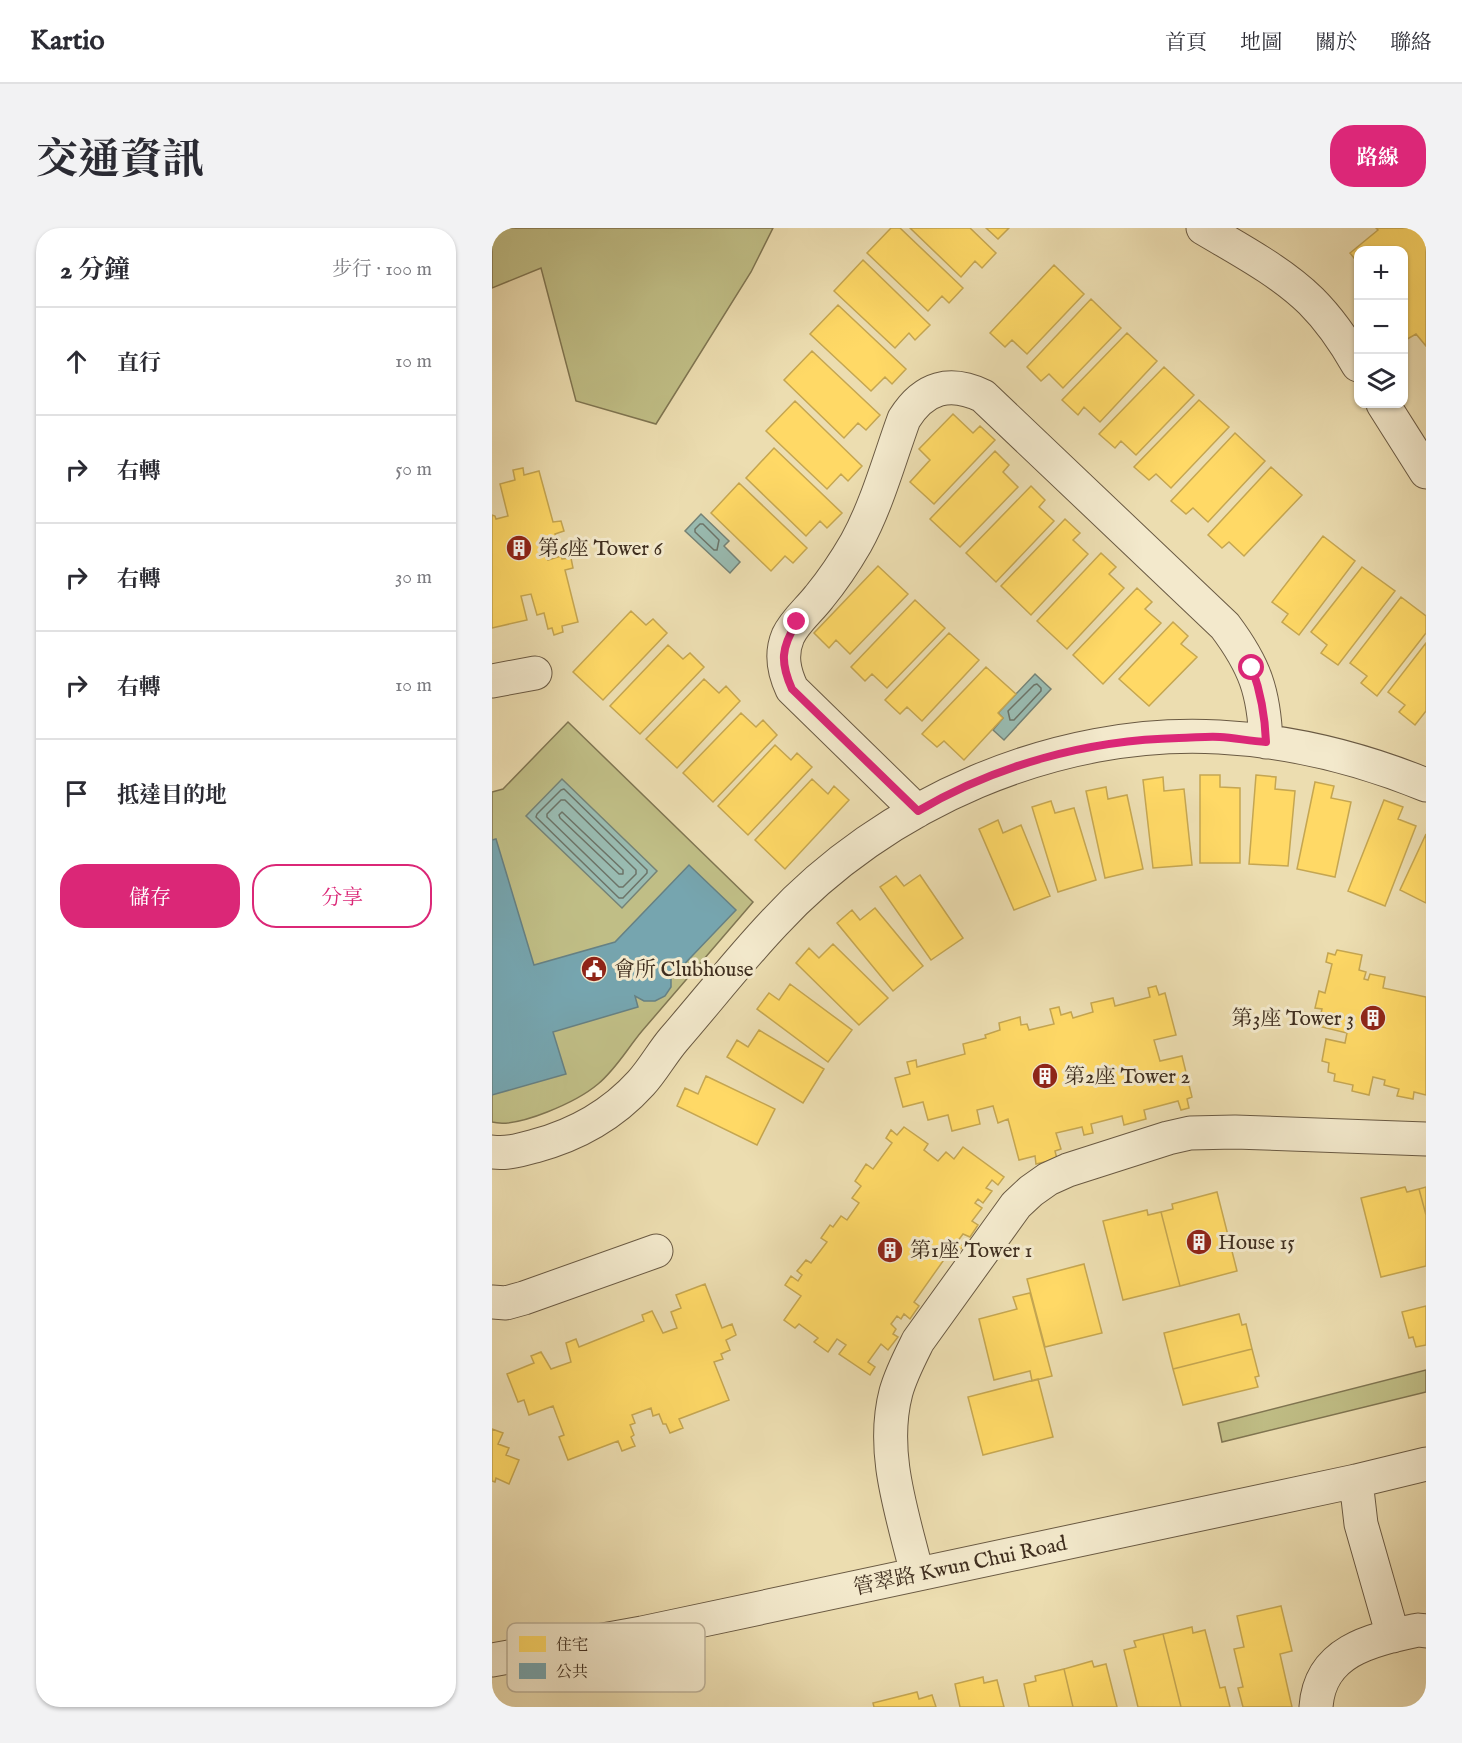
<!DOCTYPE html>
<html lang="zh-TW">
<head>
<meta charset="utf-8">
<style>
  :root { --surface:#fff; --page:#f2f2f3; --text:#2b2b33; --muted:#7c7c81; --line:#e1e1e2; --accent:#db2777 }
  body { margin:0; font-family:"IM FELL English","Noto Serif TC",serif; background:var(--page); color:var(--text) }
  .controls { position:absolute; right:18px; top:18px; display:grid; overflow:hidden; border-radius:12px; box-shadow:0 2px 4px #0004 }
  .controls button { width:54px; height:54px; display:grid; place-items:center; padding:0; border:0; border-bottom:2px solid var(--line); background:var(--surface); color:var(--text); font:30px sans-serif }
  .stop { position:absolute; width:18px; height:18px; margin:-14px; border:4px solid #db2777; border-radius:50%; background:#fff }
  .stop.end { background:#db2777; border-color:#fff; box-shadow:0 2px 6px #0008 }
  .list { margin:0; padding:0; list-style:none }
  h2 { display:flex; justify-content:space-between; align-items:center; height:78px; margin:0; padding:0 24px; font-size:26px }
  h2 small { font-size:20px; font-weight:400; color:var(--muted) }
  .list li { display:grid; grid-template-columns:39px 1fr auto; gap:18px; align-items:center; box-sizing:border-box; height:108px; padding:0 24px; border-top:2px solid var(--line) }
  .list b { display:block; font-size:22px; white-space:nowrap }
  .list em { font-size:20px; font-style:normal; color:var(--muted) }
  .actions { display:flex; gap:12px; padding:18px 24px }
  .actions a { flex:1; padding:14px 0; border:2px solid var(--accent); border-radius:24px; text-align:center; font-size:21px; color:var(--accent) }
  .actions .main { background:var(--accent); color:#fff }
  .icon { flex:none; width:33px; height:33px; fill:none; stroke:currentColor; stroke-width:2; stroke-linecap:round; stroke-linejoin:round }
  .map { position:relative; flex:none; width:934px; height:1479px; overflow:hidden; border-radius:24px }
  header { display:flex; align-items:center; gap:36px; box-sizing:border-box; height:84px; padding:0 30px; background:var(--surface); border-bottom:2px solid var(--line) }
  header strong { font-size:28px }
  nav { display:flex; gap:33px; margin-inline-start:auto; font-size:21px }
  .intro { display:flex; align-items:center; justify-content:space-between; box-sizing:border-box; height:144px; padding:0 36px }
  h1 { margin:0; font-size:42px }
  .button { padding:15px 27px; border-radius:24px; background:var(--accent); color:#fff; font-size:21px; font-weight:700 }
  main { display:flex; gap:36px; padding:0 36px }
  aside { flex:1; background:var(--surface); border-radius:24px; box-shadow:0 2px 4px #0004 }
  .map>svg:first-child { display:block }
  .green { fill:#c0be86; stroke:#807652; stroke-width:1.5 }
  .water { fill:#99bbb1; stroke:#758377; stroke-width:1.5 }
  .homes { fill:#ffd966; stroke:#c5a651; stroke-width:1.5 }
  .public { fill:#76a5af; stroke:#668184; stroke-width:1.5 }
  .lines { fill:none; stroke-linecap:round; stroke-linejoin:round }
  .shore { stroke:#6c7468; stroke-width:1.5 }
  .minor-casing { stroke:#6a5a43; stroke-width:35 }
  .minor { stroke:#f3e9cc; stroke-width:33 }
  .route { stroke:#db2777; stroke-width:8 }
  .labels { text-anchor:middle; stroke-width:6; stroke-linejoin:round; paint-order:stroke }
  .poi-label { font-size:21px; fill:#3f2e1f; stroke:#f3e9cc; text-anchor:start }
  .street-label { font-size:21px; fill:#3f2e1f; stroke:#f3e9cc }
  .key { fill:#f3e9cc; stroke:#bdb198; stroke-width:1.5 }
  .key-label { font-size:16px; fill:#3f2e1f }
</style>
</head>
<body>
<header>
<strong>Kartio</strong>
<nav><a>首頁</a><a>地圖</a><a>關於</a><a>聯絡</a></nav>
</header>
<div class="intro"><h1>交通資訊</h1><a class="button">路線</a></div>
<main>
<aside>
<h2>2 分鐘<small>步行 · 100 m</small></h2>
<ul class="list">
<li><svg class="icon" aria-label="ahead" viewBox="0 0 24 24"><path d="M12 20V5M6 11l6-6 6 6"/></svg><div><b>直行</b></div><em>10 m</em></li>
<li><svg class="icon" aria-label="right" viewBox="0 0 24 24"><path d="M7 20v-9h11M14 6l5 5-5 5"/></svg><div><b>右轉</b></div><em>50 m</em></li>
<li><svg class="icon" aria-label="right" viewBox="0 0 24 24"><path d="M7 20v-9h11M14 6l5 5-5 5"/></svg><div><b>右轉</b></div><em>30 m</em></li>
<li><svg class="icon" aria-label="right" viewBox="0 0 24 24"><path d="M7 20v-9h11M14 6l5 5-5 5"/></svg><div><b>右轉</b></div><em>10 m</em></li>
<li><svg class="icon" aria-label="arrive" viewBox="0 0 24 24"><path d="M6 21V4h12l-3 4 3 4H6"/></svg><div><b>抵達目的地</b></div></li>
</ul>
<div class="actions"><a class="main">儲存</a><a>分享</a></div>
</aside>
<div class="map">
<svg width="934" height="1479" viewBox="0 0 934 1479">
  <rect width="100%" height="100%" fill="#ecddb0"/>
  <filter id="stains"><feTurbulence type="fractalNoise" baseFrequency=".00333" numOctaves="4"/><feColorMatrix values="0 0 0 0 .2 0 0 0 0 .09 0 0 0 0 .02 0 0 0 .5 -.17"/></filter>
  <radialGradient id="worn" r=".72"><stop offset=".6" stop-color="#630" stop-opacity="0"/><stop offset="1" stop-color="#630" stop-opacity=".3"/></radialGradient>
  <path class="green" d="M0,0H281L259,44L164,196L84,173L49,40L0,60Z
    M76,494L261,674C224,717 187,760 150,803C135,821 124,841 106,856C86,873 26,901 0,894V564L11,561Z
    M934,1142V1164L730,1214L726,1195Z"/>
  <path class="water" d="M209,286L237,313L232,318L248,334L238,345L193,303Z
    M543,446L559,461L512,512L501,502L511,490L506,485Z
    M70,551L165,643L130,680L34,588Z"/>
  <path class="homes" d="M399,0H408L471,60L457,75L450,68L436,83L375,25Z
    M418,0H478L504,25L490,40L483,33L469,49Z
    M494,0H517L506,11Z
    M884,0H934V118L924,106L912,113V22H866V35L858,25L886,2Z
    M371,32L438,97L423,112L417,105L403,120L342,63Z
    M562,37L592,66L535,126L520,112L513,119L498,105Z
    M599,71L629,100L571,160L557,146L549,153L535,139Z
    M346,77L414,141L400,156L393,149L379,163L318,106Z
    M635,105L665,133L608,194L592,179L586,187L570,172Z
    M320,123L388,187L374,202L366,195L352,210L292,152Z
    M672,139L702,167L644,227L629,213L623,220L607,206Z
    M707,172L737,199L679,260L664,246L657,252L642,239Z
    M303,173L370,238L356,253L349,246L335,261L274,203Z
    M461,186L481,205L488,198L503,212L442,276L418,254L438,232L427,221Z
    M743,205L773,233L716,294L701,280L694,286L679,273Z
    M282,220L350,285L335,300L328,293L314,308L254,250Z
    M503,223L517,237L511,244L526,259L468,319L438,291Z
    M779,239L810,267L752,328L737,314L730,320L716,307Z
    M31,240L32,247L47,243L61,294L69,293L72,303L63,306L64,309L51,312L56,332L69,328L70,331L79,330L81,340L73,342L86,394L70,398L71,404L62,407L60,400L56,401L52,385L45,387L39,366L29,368L35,392L0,400V287L3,288L4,291L16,288L8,256L23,252L21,242Z
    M247,255L315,320L301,335L293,328L279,343L219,285Z
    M539,258L553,272L547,279L562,293L504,354L474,325Z
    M573,291L588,305L581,312L596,326L539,387L509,358Z
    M831,308L863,333L807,407L790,394L796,386L780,374Z
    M609,325L624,339L617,346L632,360L575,421L545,393Z
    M386,338L416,366L358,426L344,412L337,420L322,405Z
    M870,339L903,363L846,437L829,425L835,417L819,404Z
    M645,360L660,374L653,381L669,395L611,456L581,427Z
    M909,369L934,388V405L885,468L869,455L875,448L858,435Z
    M423,372L453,400L395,460L380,446L373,453L359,439Z
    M139,383L154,397L161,391L175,405L111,472L81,444Z
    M681,394L696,408L689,416L705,429L657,478L627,451Z
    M457,405L487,432L430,493L415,479L408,486L393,472Z
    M934,415V483L923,497L907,484L913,477L896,464Z
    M176,417L191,431L198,425L212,439L148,506L118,478Z
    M494,439L524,466L506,485L511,490L472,532L452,513L445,519L430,506Z
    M212,451L227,465L234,458L248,473L185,540L154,511Z
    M249,485L264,499L271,492L285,507L221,574L191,545Z
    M283,517L299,532L305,525L320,539L256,607L226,578Z
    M708,547H728V559L748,560V635H708Z
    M764,547L784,549L783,561L803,563L796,638L757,636Z
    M671,549L672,563L692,561L700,637L661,640L651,552Z
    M320,551L336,566L342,558L357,572L293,641L263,612Z
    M823,554L842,558L839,570L859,574L843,649L805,641Z
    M614,559L616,571L635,567L651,641L613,650L594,563Z
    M892,572L911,579L906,591L924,598L893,678L856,663Z
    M559,573L563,585L582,580L604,652L566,664L540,579Z
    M506,592L511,605L529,597L558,668L522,682L487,601Z
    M934,606V675L908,662Z
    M428,647L471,710L439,732L388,659L404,648L412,658Z
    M383,680L431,738L401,763L345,695L360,682L368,692Z
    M341,716L396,770L367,797L304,735L317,720L327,730Z
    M845,722L870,727L867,742L874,744L872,751L876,752L878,746L893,749L891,760L934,769V867L922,864L921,871L905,868L907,861L892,857L893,852L881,849L877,867L860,863L861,857L842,853L843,846L836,844L837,835L830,833L834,811L853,815L855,805L826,798L830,781L823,780L827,763L833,765L840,736L834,734L836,725L843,727Z
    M298,756L360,802L336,834L265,781L277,765L287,772Z
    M664,758L667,767L673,765L684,807L662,812L668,833L690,828L700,869L695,871L697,880L689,882L686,873L652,882L654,891L632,897L630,888L599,896L601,905L592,907L590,899L564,905L569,921L563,923L565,931L544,936L543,928L527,932L516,891L506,895L501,878L485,882L488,896L460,903L456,887L436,892L431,874L411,879L403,850L418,846L415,834L424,832L425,839L473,826L471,816L494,810L493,807L508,802L507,795L528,789L529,797L535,796L537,802L562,796L558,781L567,779L569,787L579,784L581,790L601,784L599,775L621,770L623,778L658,769L656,760Z
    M267,802L332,841L311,875L235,829L245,812L256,819Z
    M214,848L283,881L265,917L185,878L193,860L206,866Z
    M412,899L436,916L432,922L446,933L454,924L462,931L471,919L512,949L506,957L500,952L494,960L500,963L491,975L486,971L483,975L490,980L480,993L486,997L478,1009L471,1006L465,1014L471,1018L462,1030L456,1026L422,1074L427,1078L418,1091L412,1086L409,1091L405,1088L399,1096L404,1101L401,1106L406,1109L396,1122L389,1116L376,1134L383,1139L378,1147L347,1126L354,1117L345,1111L336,1124L322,1114L326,1110L307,1096L303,1100L292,1092L309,1068L293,1057L299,1048L306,1053L310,1047L305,1043L314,1032L319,1035L335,1014L329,1010L338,997L341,999L349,988L355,992L367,975L360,970L369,958L363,953L374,936L381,941L400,915L394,910L399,902L405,907Z
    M913,959L915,964L927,961L934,987V1038L889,1049L869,970Z
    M934,959V987L927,961Z
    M725,964L745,1043L688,1058L669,984L681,981L680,976Z
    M655,982L656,987L669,984L688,1058L631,1072L611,993Z
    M592,1036L610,1105L553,1119L535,1051Z
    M213,1056L230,1100L240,1096L244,1107L234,1112L238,1122L229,1126L231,1131L222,1134L237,1172L187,1191L191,1200L178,1205L174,1196H171L167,1186L161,1188L159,1180L140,1187L143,1195L138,1197L142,1207L139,1209L143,1218L130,1223L126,1213L76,1232L67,1209L72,1207L61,1178L37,1187L32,1172L26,1174L15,1146L42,1135L39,1128L49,1124L59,1141L79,1134L74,1115L84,1111L87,1119L152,1093L150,1087L160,1083L171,1105L185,1100L179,1084L189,1080L184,1067Z
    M538,1065L560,1148L540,1153L538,1143L502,1152L487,1091L525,1081L521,1069Z
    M934,1078V1117L924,1119L921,1109L917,1110L910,1084Z
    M747,1086L750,1097L754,1096L760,1121L681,1141L672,1105Z
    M760,1121L767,1148L763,1149L766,1159L691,1177L681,1141Z
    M546,1151L561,1209L491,1227L476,1169Z
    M0,1201L11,1205L6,1216L17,1220L14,1227L27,1232L17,1256L4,1250L3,1254L0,1253Z
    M789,1378L800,1423L788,1426L800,1479H751L746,1460L751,1459L742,1421L752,1419L745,1388Z
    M700,1399L701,1405L713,1402L728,1460L733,1459L738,1479H689L671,1406Z
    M671,1406L689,1479H646L632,1422L644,1419L642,1413Z
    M600,1433L602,1439L614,1436L625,1479H581L572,1441Z
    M572,1441L581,1479H537L532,1456L544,1453L543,1448Z
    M491,1449L492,1455L505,1452L512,1479H468L463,1456Z
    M425,1464L427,1471L440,1467L444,1479H382L381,1475Z"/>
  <path class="public" d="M4,611L42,737L123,714L197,637L244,682L179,750V759L173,768L163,773H152L143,768L146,779L61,804L74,846L0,867V612Z"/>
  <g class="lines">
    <path class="shore" d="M208,296H211L227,312L225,322H222L203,304V301Z
      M545,456L549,460V463L522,492H518L516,483L542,457Z
      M72,561L155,642V645L131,670H127L44,589L45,586L69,562Z
      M69,572H73L144,642V646L131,659H127L55,589V586Z
      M70,584L131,642V646H127L68,590L67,587Z"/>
    <g class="minor-casing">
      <path id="minor" d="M711,0C748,22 788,43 819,73C838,92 853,114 866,137
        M891,176L934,244
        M0,453L43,445
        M425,583L300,461C292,444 288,427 296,408C303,393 317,382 327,369C341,352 353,334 364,315C385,277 397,232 412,191C432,159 458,152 491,168L733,398C763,438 772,464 774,514
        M0,924C15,926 28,922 43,918C84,907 120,887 149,855C161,842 170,825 182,811C215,773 247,732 282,695C392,575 564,500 727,509C799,513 868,530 934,557
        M0,1074L14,1075L32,1070L164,1023
        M864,1253L869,1296L901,1408
        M425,1346C411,1287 388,1225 404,1164C409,1146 418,1129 426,1113L524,977L539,963L556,951L576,942L676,910L698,905L743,904L934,911
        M0,1432L150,1405L864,1253L934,1236
        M824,1479C828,1422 880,1412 926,1402L934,1403"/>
    </g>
    <use href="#minor" class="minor"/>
  </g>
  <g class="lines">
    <path class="route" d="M305,394C289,420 288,434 300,461L426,583C504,537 596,512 687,510C701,510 715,508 728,509C743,510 758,513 774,514C773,488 769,465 760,440"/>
  </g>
  <defs>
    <g id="building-disc" transform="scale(1.35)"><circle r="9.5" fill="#8f2418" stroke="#f3e9cc"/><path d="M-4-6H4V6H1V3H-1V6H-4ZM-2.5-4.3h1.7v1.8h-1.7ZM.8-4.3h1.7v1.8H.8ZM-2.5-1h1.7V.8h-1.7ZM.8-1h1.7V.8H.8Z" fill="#fff"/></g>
    <g id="civic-disc" transform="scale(1.35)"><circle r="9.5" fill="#8f2418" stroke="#f3e9cc"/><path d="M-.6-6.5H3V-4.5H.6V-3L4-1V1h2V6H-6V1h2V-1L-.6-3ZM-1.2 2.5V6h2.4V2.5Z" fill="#fff"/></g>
  </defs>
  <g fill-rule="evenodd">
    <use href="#building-disc" x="27" y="320"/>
    <use href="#civic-disc" x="102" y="741"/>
    <use href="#building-disc" x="881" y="790"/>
    <use href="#building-disc" x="553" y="848"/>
    <use href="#building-disc" x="707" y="1014"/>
    <use href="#building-disc" x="398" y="1022"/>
  </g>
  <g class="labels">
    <g class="poi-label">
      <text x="46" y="327">第6座 Tower 6</text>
      <text x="122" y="748">會所 Clubhouse</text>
      <text x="862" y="797" text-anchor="end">第3座 Tower 3</text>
      <text x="572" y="855">第2座 Tower 2</text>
      <text x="726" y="1021">House 15</text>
      <text x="418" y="1029">第1座 Tower 1</text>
    </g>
    <g class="street-label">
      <text transform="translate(468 1337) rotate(-12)" y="7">管翠路 Kwun Chui Road</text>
    </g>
  </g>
  <rect x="15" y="1395" width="198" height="69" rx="9" class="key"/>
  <rect x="27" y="1408" width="27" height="16" fill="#ffd966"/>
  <rect x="27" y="1435" width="27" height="16" fill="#76a5af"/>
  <g class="key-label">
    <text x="64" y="1422">住宅</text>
    <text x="64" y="1449">公共</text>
  </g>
  <rect width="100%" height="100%" filter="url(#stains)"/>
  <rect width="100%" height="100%" fill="url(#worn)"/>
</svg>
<div class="controls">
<button>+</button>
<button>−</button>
<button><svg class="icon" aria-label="layers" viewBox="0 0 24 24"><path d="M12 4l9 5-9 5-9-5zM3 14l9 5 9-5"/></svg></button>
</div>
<div class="stop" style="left:760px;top:440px"></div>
<div class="stop end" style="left:305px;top:394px"></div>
</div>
</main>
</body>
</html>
